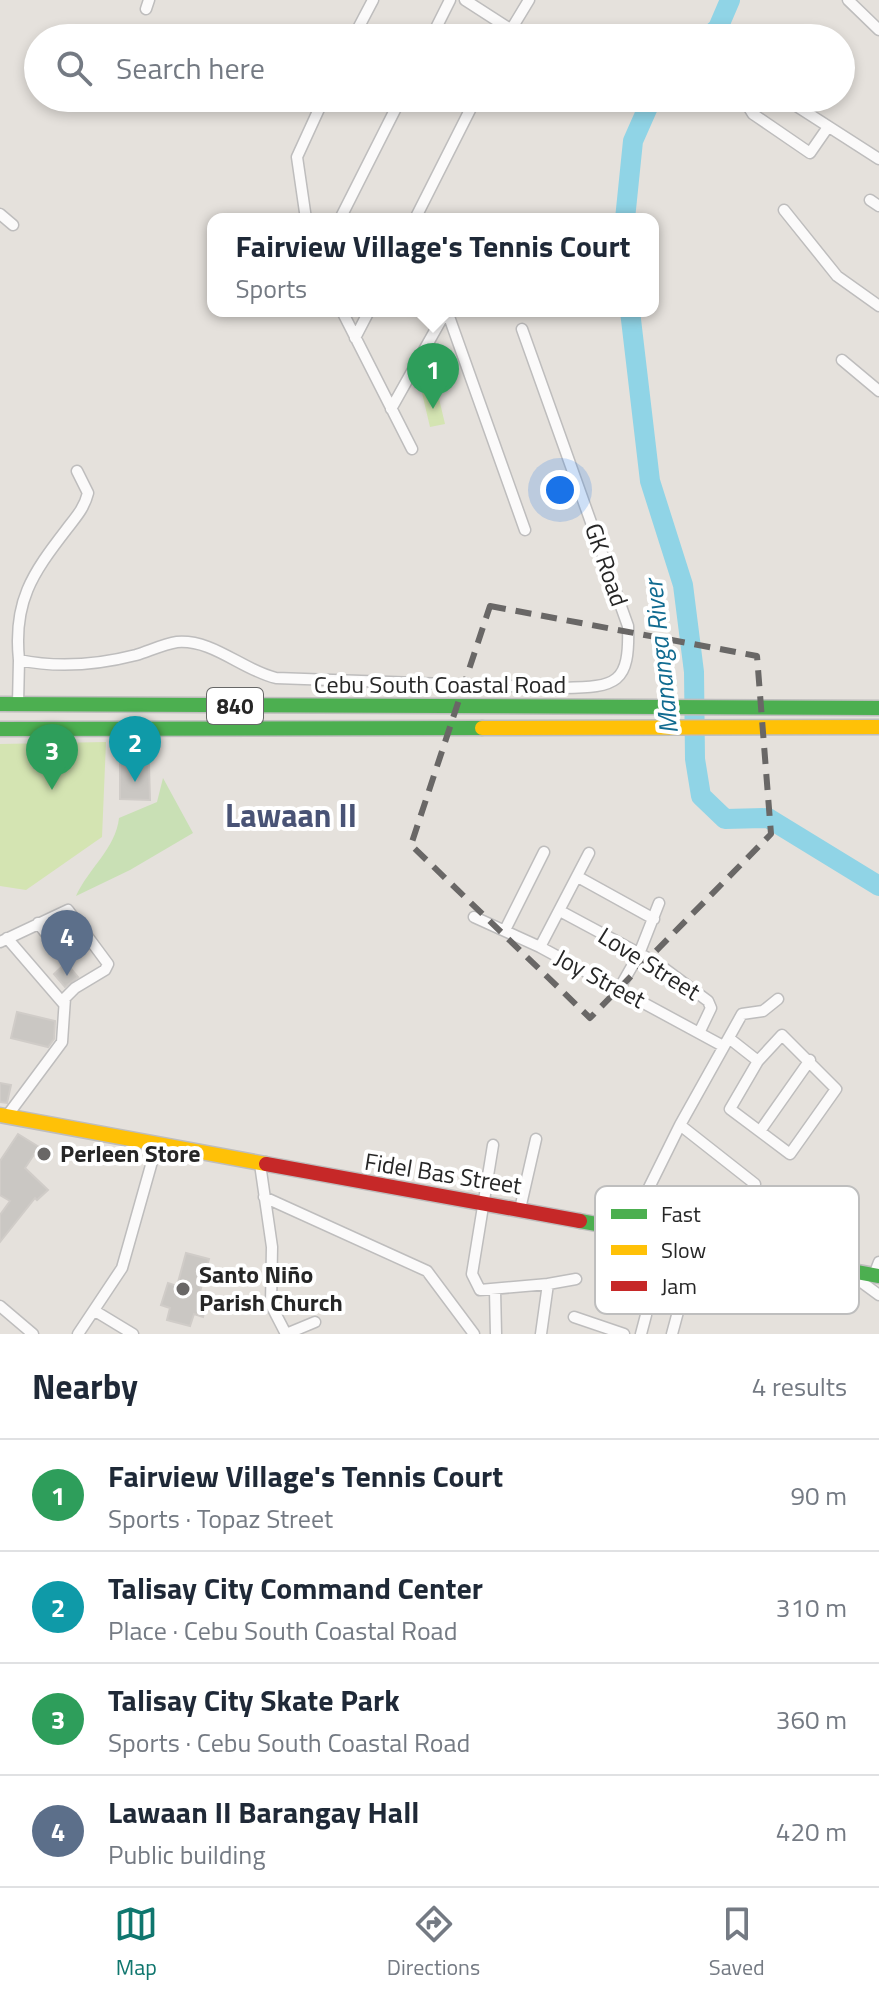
<!DOCTYPE html>
<html lang="en">
<head>
<meta charset="utf-8">
<style>
  :root { --surface:#fff; --page:#f6f6f7; --text:#1f2937; --muted:#747a83; --line:#e0e1e3; --accent:#0f766e }
  body { margin:0; font-family:"Titillium Web",sans-serif; background:var(--page); color:var(--text) }
  .you { position:absolute; left:560px; top:490px; width:28px; height:28px; margin:-20px; border:6px solid #fff; border-radius:50%; background:#1a73e8; box-shadow:0 0 0 12px #1a73e833 }
  .badge { display:grid; place-items:center; width:52px; height:52px; border-radius:50%; background:var(--accent); color:#fff; font-size:26px; font-weight:700 }
  .pin { position:absolute; translate:-50% -66px; filter:drop-shadow(0 2px 4px #0008) }
  .pin::after { content:''; position:absolute; top:42px; width:28px; height:24px; background:inherit; clip-path:polygon(0 0,100% 0,50% 100%) }
  .popup { position:absolute; left:207px; top:213px; width:452px; height:104px; box-sizing:border-box; display:grid; place-content:center; border-radius:16px; background:var(--surface); filter:drop-shadow(0 2px 6px #0005); font-size:26px; white-space:nowrap; color:var(--muted) }
  .popup b { font-size:30px; color:var(--text) }
  .popup::after { content:''; position:absolute; left:50%; top:100%; margin-left:-16px; border:16px solid transparent; border-top-color:var(--surface) }
  .list { margin:0; padding:0; list-style:none }
  h2 { display:flex; justify-content:space-between; align-items:center; height:104px; margin:0; padding:0 32px; font-size:34px }
  h2 small { font-size:26px; font-weight:400; color:var(--muted) }
  .list li { display:grid; grid-template-columns:52px 1fr auto; gap:24px; align-items:center; box-sizing:border-box; height:112px; padding:0 32px; border-top:2px solid var(--line) }
  .list b { display:block; font-size:30px; white-space:nowrap }
  .list p { margin:0; font-size:26px; white-space:nowrap; color:var(--muted) }
  .list em { font-size:26px; font-style:normal; color:var(--muted) }
  .icon { flex:none; width:44px; height:44px; fill:none; stroke:currentColor; stroke-width:2; stroke-linecap:round; stroke-linejoin:round }
  .map { position:relative; flex:none; width:879px; height:1334px; overflow:hidden }
  .search { position:absolute; background:var(--surface); box-shadow:0 4px 12px #0003; left:24px; right:24px; top:24px; height:88px; display:flex; align-items:center; gap:20px; box-sizing:border-box; padding:0 28px; border-radius:44px; color:var(--muted); font-size:30px }
  .sheet { height:552px; background:var(--surface) }
  nav { display:flex; justify-content:space-around; align-items:center; box-sizing:border-box; height:112px; border-top:2px solid var(--line); background:var(--surface); font-size:22px; color:var(--muted) }
  nav a { display:grid; justify-items:center; gap:4px }
  nav .on { color:var(--accent) }
  .map>svg:first-child { display:block }
  .green { fill:#c9e0b5 }
  .pitch { fill:#d4e4b2 }
  .lines { fill:none; stroke-linecap:round; stroke-linejoin:round }
  .river { stroke:#90d4e6; stroke-width:20 }
  .building { fill:#cac7c3; stroke:#d0ccc8; stroke-width:2 }
  .street-casing { stroke:#bebdbd; stroke-width:13 }
  .fast-casing { stroke:#bebdbd; stroke-width:17 }
  .slow-casing { stroke:#bebdbd; stroke-width:17 }
  .jam-casing { stroke:#bebdbd; stroke-width:17 }
  .street { stroke:#fbfafa; stroke-width:10 }
  .fast { stroke:#4caf50; stroke-width:14 }
  .slow { stroke:#ffc107; stroke-width:14 }
  .jam { stroke:#c62828; stroke-width:14 }
  .marked { fill:none; stroke:#696766; stroke-width:6; stroke-dasharray:16 10; stroke-linejoin:round }
  .poi-dot { fill:#696766; stroke:#fff; stroke-width:3 }
  .labels { text-anchor:middle; stroke-width:8; stroke-linejoin:round; paint-order:stroke }
  .shield { fill:#fff; stroke:#676767; stroke-width:2 }
  .shield-label { font-size:22px; font-weight:bold; fill:#262626 }
  .street-label { font-size:24px; fill:#262626; stroke:#fff }
  .poi-label { font-size:24px; font-weight:bold; fill:#262626; stroke:#fff; text-anchor:start }
  .water-label { font-size:26px; font-style:italic; fill:#116b90; stroke:#fff }
  .district-label { font-size:32px; font-weight:bold; fill:#495375; stroke:#fff }
  .key { fill:#fff; stroke:#bebebe; stroke-width:2 }
  .key-label { font-size:22px; fill:#262626 }
</style>
</head>
<body>
<div class="map">
<svg width="879" height="1334" viewBox="0 0 879 1334">
  <rect width="100%" height="100%" fill="#e5e1dc"/>
  <path class="green" d="M163,778L193,833L130,870L76,896C88,869 116,848 119,818L157,802Z"/>
  <path class="pitch" d="M437,390L445,424L430,427L422,393Z
    M106,742L102,837L26,890L0,886V744Z"/>
  <g class="lines">
    <path class="river" d="M707,38L718,28L730,0
      M625,219L633,141L652,98
      M630,311L650,481L683,585L694,672L695,759L701,796L725,819L768,818L879,886"/>
  </g>
  <path class="building" d="M120,763L149,765L150,800L120,799Z
    M66,963L78,977L65,987L54,974Z
    M17,1012L55,1021L54,1039L48,1047L11,1038Z
    M0,1083L11,1085L7,1103L0,1102Z
    M18,1134L39,1147L25,1168L48,1190L37,1200L35,1198L0,1242V1215L10,1201L0,1195V1161Z
    M186,1253L209,1259L200,1292L209,1295L203,1317L194,1314L190,1326L167,1320L170,1308L161,1305L168,1283L177,1286Z"/>
  <g class="lines">
    <g class="street-casing">
      <path id="street" d="M465,0L524,38
        M848,0L879,30
        M146,9L149,0
        M353,38L373,0
        M431,38L450,0
        M506,38L529,0
        M743,98L753,114L810,153L828,127
        M784,98L879,159
        M870,200L879,206
        M784,210L837,276L879,306
        M0,214L13,225
        M306,219L297,157L324,98
        M340,219L401,98
        M415,219L476,98
        M342,311L412,449
        M447,311L525,530
        M355,338L369,311
        M842,360L879,391
        M391,409L446,311
        M19,660C13,602 32,574 66,530C75,518 84,509 88,493L77,471
        M18,704L19,660C57,668 97,665 136,655C149,651 164,644 177,642C213,639 242,670 276,678L563,688C617,687 630,684 628,626L522,329
        M578,877L654,919
        M560,911L657,963L708,1001L711,1008L700,1031
        M474,917L540,947L723,1046
        M38,923L48,936
        M505,930L544,852
        M7,938L63,1003
        M0,942L68,910L108,964L105,970L75,988L65,998L62,1042L7,1116
        M540,947L589,853
        M619,989L639,954L659,903
        M782,1035L836,1089L790,1154L730,1109L758,1061Z
        M730,1039L758,1061
        M680,1125L755,1184
        M760,1131L810,1060
        M493,1145L472,1274L480,1290L548,1284L541,1334
        M260,1164L272,1247L271,1305L286,1334
        M264,1197L427,1271L474,1334
        M520,1209L536,1139
        M629,1228L680,1125L742,1014L763,1011L778,999
        M845,1270L879,1295
        M874,1275L879,1262
        M548,1284L576,1279
        M495,1290L496,1334
        M0,1306L33,1334
        M95,1311L133,1334
        M574,1317L624,1334
        M78,1334L122,1268L157,1144
        M286,1334L315,1322
        M641,1334L646,1315
        M672,1334L697,1241"/>
    </g>
    <g class="fast-casing">
      <path id="fast" d="M0,704L879,708
        M0,729L482,728
        M580,1221L879,1276"/>
    </g>
    <g class="slow-casing">
      <path id="slow" d="M482,728L879,727
        M0,1115L266,1164"/>
    </g>
    <g class="jam-casing">
      <path id="jam" d="M266,1164L580,1221"/>
    </g>
    <use href="#street" class="street"/>
    <use href="#fast" class="fast"/>
    <use href="#slow" class="slow"/>
    <use href="#jam" class="jam"/>
  </g>
  <path class="marked" d="M490,606L757,656L771,834L590,1018L411,845Z"/>
  <g class="poi-dot">
    <circle cx="44" cy="1154" r="8"/>
    <circle cx="183" cy="1289" r="8"/>
  </g>
  <g class="labels">
    <rect class="shield" x="207" y="688" width="56" height="36" rx="6"/>
    <g class="shield-label">
      <text x="235" y="714">840</text>
    </g>
    <g class="street-label">
      <text transform="translate(606 565) rotate(71)" y="8">GK Road</text>
      <text x="440" y="693">Cebu South Coastal Road</text>
      <text transform="translate(649 964) rotate(32)" y="8">Love Street</text>
      <text transform="translate(600 979) rotate(28)" y="8">Joy Street</text>
      <text transform="translate(443 1174) rotate(9)" y="8">Fidel Bas Street</text>
    </g>
    <g class="poi-label">
      <text x="60" y="1162">Perleen Store</text>
      <text x="199" y="1283">Santo Niño<tspan x="199" dy="28">Parish Church</tspan></text>
    </g>
    <g class="water-label">
      <text transform="translate(661 657) rotate(-96)" y="9">Mananga River</text>
    </g>
    <g class="district-label">
      <text x="291" y="827">Lawaan II</text>
    </g>
  </g>
  <rect x="595" y="1186" width="264" height="128" rx="12" class="key"/>
  <rect x="611" y="1209" width="36" height="10" fill="#4caf50"/>
  <rect x="611" y="1245" width="36" height="10" fill="#ffc107"/>
  <rect x="611" y="1281" width="36" height="10" fill="#c62828"/>
  <g class="key-label">
    <text x="661" y="1222">Fast</text>
    <text x="661" y="1258">Slow</text>
    <text x="661" y="1294">Jam</text>
  </g>
</svg>
<div class="you"></div>
<div class="pin badge" style="left:433px;top:409px;background:#2e9e5b">1</div>
<div class="popup"><b>Fairview Village's Tennis Court</b>Sports</div>
<div class="pin badge" style="left:135px;top:782px;background:#0f9aa8">2</div>
<div class="pin badge" style="left:52px;top:790px;background:#2e9e5b">3</div>
<div class="pin badge" style="left:67px;top:976px;background:#5c6f8a">4</div>
<div class="search"><svg class="icon" aria-label="search" viewBox="0 0 24 24"><circle cx="10" cy="10" r="6"/><path d="M15 15l6 6"/></svg>Search here</div>
</div>
<section class="sheet">
<h2>Nearby<small>4 results</small></h2>
<ul class="list">
<li><span class="badge" style="background:#2e9e5b">1</span><div><b>Fairview Village's Tennis Court</b><p>Sports · Topaz Street</p></div><em>90 m</em></li>
<li><span class="badge" style="background:#0f9aa8">2</span><div><b>Talisay City Command Center</b><p>Place · Cebu South Coastal Road</p></div><em>310 m</em></li>
<li><span class="badge" style="background:#2e9e5b">3</span><div><b>Talisay City Skate Park</b><p>Sports · Cebu South Coastal Road</p></div><em>360 m</em></li>
<li><span class="badge" style="background:#5c6f8a">4</span><div><b>Lawaan II Barangay Hall</b><p>Public building</p></div><em>420 m</em></li>
</ul>
</section>
<nav>
<a class="on"><svg class="icon" aria-label="map" viewBox="0 0 24 24"><path d="M3 6l6-2 6 2 6-2v14l-6 2-6-2-6 2zM9 4v14M15 6v14"/></svg>Map</a>
<a><svg class="icon" aria-label="directions" viewBox="0 0 24 24"><path d="M12 3l9 9-9 9-9-9zM9 14v-3h6M13 9l2 2-2 2"/></svg>Directions</a>
<a><svg class="icon" aria-label="saved" viewBox="0 0 24 24"><path d="M7 4h10v16l-5-4-5 4z"/></svg>Saved</a>
</nav>
</body>
</html>
